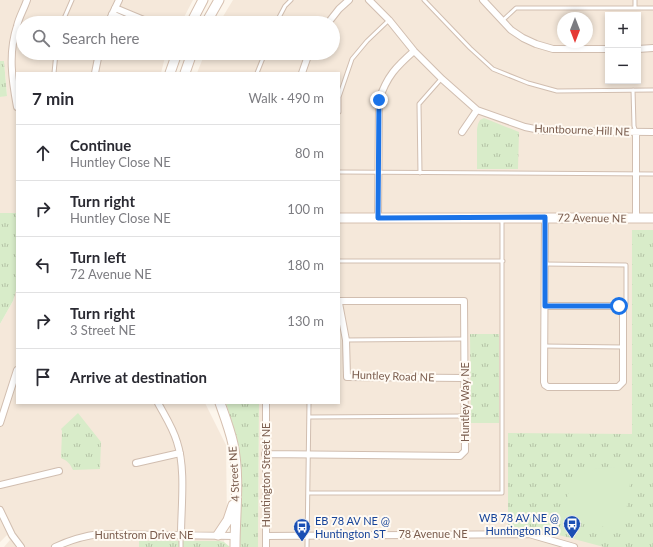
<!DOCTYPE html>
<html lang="en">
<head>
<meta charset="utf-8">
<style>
  :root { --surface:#fff; --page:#f2f2f3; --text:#2b2b33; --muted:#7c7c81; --line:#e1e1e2 }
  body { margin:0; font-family:Lato,sans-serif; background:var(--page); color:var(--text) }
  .controls { position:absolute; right:12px; top:12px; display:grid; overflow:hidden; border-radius:0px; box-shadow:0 2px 6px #0003 }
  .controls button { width:36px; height:36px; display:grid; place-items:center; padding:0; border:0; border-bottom:1px solid var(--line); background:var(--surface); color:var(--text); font:20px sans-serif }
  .compass { position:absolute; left:557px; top:12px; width:36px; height:36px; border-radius:50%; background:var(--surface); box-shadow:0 2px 6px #0003; rotate:180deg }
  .stop { position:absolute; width:12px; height:12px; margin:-9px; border:3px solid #1a73e8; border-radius:50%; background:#fff }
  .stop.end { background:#1a73e8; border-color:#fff; box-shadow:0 1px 4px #0008 }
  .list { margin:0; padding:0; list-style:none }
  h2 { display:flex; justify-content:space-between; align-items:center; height:52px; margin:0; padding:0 16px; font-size:17px }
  h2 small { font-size:13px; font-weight:400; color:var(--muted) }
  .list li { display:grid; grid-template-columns:26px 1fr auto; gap:12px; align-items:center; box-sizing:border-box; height:56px; padding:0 16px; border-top:1px solid var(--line) }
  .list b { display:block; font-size:15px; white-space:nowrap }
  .list p { margin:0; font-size:13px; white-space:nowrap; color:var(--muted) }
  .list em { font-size:13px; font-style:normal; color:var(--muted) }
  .icon { flex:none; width:22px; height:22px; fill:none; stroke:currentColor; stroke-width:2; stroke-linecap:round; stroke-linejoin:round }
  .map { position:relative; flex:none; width:653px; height:547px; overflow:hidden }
  .search { position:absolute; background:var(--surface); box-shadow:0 2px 6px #0003; left:16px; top:16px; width:324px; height:44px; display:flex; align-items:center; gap:10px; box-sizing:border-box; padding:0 14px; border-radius:22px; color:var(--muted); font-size:15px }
  .panel { position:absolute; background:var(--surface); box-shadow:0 2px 6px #0003; left:16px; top:72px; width:324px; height:332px; border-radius:0px }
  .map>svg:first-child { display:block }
  .residential { fill:#f5e8da; fill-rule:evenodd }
  .grass { fill:url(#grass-tufts) }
  .garden { fill:#d8ecc9 }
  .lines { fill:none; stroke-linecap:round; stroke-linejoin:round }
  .lane-casing { stroke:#d1beb0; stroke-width:5 }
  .street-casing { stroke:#d1beb0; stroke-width:8 }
  .secondary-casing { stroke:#d6c0b0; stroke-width:11 }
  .lane { stroke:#fff; stroke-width:3 }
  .street { stroke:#fff; stroke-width:6 }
  .secondary { stroke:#fff; stroke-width:9 }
  .route { stroke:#1a73e8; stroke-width:5 }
  .labels { text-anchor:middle; stroke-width:4; stroke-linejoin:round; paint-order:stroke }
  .street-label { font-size:11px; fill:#7a5c4d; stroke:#fffaf3 }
  .transit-label { font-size:11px; fill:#164399; stroke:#fffaf3; text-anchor:end }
</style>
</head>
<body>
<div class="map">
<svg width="653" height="547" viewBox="0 0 653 547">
  <defs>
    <pattern id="grass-tufts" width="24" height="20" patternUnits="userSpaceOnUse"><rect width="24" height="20" fill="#d8ecc9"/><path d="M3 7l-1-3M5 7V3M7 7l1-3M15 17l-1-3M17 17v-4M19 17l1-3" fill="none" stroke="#b4c2a5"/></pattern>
  </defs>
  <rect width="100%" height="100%" fill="#fdf6ec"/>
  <path class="residential" d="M0,0H193L181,23H23V53H166L161,73H17V213H0V97L7,95L4,61H0Z
    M233,0H653V547H258L259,403H339V73H197L205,53H333V23H219ZM608,15H638V81H608ZM563,18H587V42H563Z
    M17,287V403H205L226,445L227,517L224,542L220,541H139V547H4L10,540L7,535L0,542V324L13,301Z"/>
  <path class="grass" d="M0,61H4L7,96L0,97Z
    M484,118L519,132L518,169H477V129L478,124L480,120Z
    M0,213H17V287L13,301L0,324Z
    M632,230H653V547H604L540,530L508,529V433L632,434Z
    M470,334H499V423H471Z
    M226,403H259L258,547H240V460L236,436Z
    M78,413L101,442L100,469L73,470C70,464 68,461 61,458L62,431L61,429Z
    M139,541H220L224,542L230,547H139Z"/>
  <path class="garden" d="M615,467L632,469L624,527L620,531L564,517L568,494L578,477L595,469Z"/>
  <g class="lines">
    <g class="lane-casing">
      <path id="lane" d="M424,0L470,48L493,69L528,83L557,91L653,90
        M635,0V7
        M502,21L516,8H653
        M62,23L72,0
        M276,23L285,6L291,0
        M54,73L56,53
        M257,73L265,53
        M633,90L634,126L636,132
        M339,112V97L352,59L367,41L389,20
        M339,172L653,174
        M420,173L419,104L441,79
        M339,261H503
        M545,264L626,265V304L621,307
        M346,340L465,339
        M544,346L623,347
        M309,417L464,416
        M308,493H502V219
        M181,547V535
        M307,547L309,403"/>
    </g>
    <g class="street-casing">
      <path id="street" d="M369,0L389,20L414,51L442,79L477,110L525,127L545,131L653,132
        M483,0L511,30L523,38L536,44L553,49H608
        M115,8L151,23
        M112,14L132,23
        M108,23L119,0
        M328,23L339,9L349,0
        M638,49L653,48
        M95,73L99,53
        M302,73L309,53
        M17,107C12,80 8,53 17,26C19,17 24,9 27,0
        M462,132L477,110
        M636,132V218
        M545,217L544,382L545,385L548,387H618L623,382V309L619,306H545
        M378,218L379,100C387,76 396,67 414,51
        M339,303L346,340L347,377L464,378
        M158,403C165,416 173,428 177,442C186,469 181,507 181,535
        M266,403V547
        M0,423L17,370
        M265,454L460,456L465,451L464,301H339
        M136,463L180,453
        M0,485L59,471
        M0,510L12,535L21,547
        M266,536L529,534L574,547
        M55,547C70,540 83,536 100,534L235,536"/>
    </g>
    <g class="secondary-casing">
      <path id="secondary" d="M191,23L203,0
        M206,23L219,0
        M170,73L177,53
        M185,73L192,53
        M339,218H653
        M220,403C225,417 230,430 233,444C240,477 235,514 235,547
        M218,535L228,520L233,505"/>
    </g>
    <use href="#lane" class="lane"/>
    <use href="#street" class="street"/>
    <use href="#secondary" class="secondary"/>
  </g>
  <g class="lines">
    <path class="route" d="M379,100L378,218L545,217V306H619"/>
  </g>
  <defs>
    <g id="bus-pin" transform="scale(0.9)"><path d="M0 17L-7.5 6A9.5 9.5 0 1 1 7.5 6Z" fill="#1a4fb4" stroke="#fffaf3"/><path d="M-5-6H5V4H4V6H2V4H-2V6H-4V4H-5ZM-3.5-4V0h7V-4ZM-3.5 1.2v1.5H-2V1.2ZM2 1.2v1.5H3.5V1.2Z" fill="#fff"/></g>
  </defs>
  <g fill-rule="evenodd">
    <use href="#bus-pin" x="572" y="524"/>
    <use href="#bus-pin" x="302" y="527"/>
  </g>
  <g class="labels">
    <g class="street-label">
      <text transform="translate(582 130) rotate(2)" y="4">Huntbourne Hill NE</text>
      <text transform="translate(592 218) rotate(1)" y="4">72 Avenue NE</text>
      <text transform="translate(393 376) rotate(2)" y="4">Huntley Road NE</text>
      <text transform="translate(465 402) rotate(-90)" y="4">Huntley Way NE</text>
      <text transform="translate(234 474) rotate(-93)" y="4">4 Street NE</text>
      <text transform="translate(266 475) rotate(-90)" y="4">Huntington Street NE</text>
      <text x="433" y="538">78 Avenue NE</text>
      <text x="144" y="539">Huntstrom Drive NE</text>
    </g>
    <g class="transit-label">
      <text x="559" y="522">WB 78 AV NE @<tspan x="559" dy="13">Huntington RD</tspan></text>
      <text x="315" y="525" text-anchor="start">EB 78 AV NE @<tspan x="315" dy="13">Huntington ST</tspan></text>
    </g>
  </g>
</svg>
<div class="controls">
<button>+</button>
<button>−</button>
</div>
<svg class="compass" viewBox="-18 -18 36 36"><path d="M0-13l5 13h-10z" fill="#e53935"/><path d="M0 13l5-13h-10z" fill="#7c7c81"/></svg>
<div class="stop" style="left:619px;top:306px"></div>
<div class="stop end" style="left:379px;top:100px"></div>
<div class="search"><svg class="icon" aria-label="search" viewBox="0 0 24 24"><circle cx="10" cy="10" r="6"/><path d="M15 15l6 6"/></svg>Search here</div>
<section class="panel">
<h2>7 min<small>Walk · 490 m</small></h2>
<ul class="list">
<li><svg class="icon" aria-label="ahead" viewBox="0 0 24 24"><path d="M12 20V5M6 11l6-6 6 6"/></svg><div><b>Continue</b><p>Huntley Close NE</p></div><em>80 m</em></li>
<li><svg class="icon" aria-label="right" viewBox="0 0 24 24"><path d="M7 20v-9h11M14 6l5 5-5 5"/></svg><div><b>Turn right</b><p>Huntley Close NE</p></div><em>100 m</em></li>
<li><svg class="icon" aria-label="left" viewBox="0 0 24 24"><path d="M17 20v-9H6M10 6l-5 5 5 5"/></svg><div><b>Turn left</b><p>72 Avenue NE</p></div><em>180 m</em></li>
<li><svg class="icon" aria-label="right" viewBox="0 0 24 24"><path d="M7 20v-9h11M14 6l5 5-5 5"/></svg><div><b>Turn right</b><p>3 Street NE</p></div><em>130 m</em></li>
<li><svg class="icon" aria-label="arrive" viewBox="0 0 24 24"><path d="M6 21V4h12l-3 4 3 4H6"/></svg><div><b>Arrive at destination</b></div></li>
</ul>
</section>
</div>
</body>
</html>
